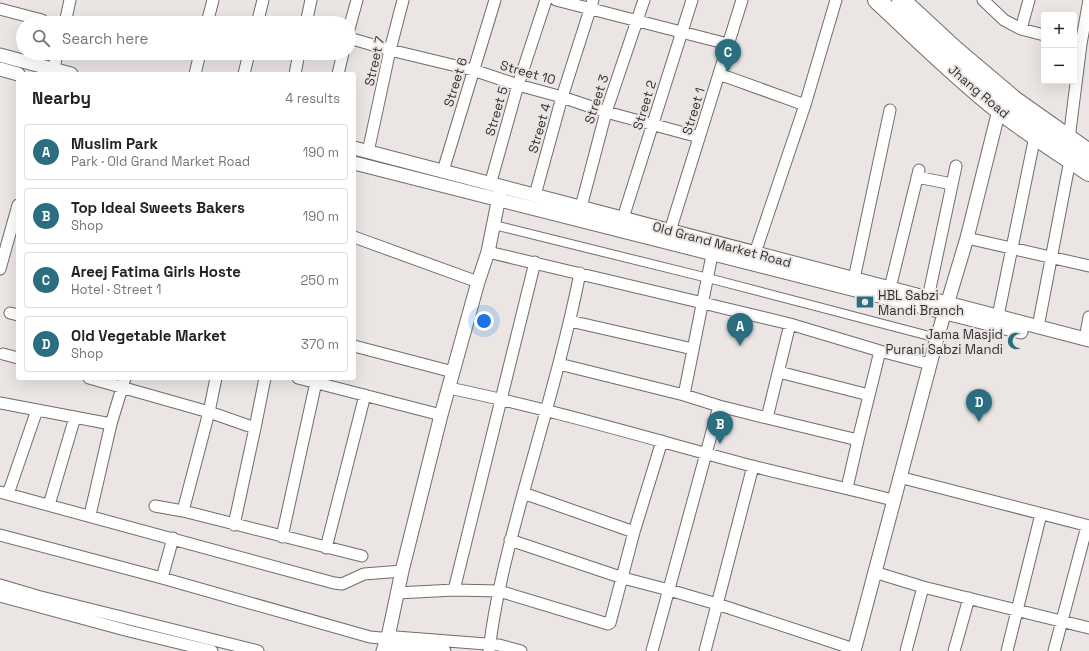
<!DOCTYPE html>
<html lang="en">
<head>
<meta charset="utf-8">
<style>
  :root { --surface:#fff; --page:#f6f6f6; --text:#222; --muted:#767676; --line:#e0e0e0; --accent:#2b6e80 }
  body { margin:0; font-family:"Space Grotesk",sans-serif; background:var(--page); color:var(--text) }
  .controls { position:absolute; right:12px; top:12px; display:grid; overflow:hidden; border-radius:4px; box-shadow:0 4px 16px #0002 }
  .controls button { width:36px; height:36px; display:grid; place-items:center; padding:0; border:0; border-bottom:1px solid var(--line); background:var(--surface); color:var(--text); font:20px sans-serif }
  .you { position:absolute; left:484px; top:321px; width:14px; height:14px; margin:-10px; border:3px solid #fff; border-radius:50%; background:#1a73e8; box-shadow:0 0 0 6px #1a73e833 }
  .badge { display:grid; place-items:center; width:26px; height:26px; border-radius:50%; background:var(--accent); color:#fff; font-size:13px; font-weight:700 }
  .pin { position:absolute; translate:-50% -33px; filter:drop-shadow(0 1px 2px #0008) }
  .pin::after { content:''; position:absolute; top:21px; width:14px; height:12px; background:inherit; clip-path:polygon(0 0,100% 0,50% 100%) }
  .list { margin:0; padding:0; list-style:none }
  h2 { display:flex; justify-content:space-between; align-items:center; height:52px; margin:0; padding:0 16px; font-size:17px }
  h2 small { font-size:13px; font-weight:400; color:var(--muted) }
  .list li { display:grid; grid-template-columns:26px 1fr auto; gap:12px; align-items:center; box-sizing:border-box; height:56px; margin:0 8px 8px; padding:0 8px; border:1px solid var(--line); border-radius:4px }
  .list b { display:block; font-size:15px; white-space:nowrap }
  .list p { margin:0; font-size:13px; white-space:nowrap; color:var(--muted) }
  .list em { font-size:13px; font-style:normal; color:var(--muted) }
  .icon { flex:none; width:22px; height:22px; fill:none; stroke:currentColor; stroke-width:2; stroke-linecap:round; stroke-linejoin:round }
  .map { position:relative; flex:none; width:1089px; height:651px; overflow:hidden }
  .search { position:absolute; background:var(--surface); box-shadow:0 4px 16px #0002; left:16px; top:16px; width:340px; height:44px; display:flex; align-items:center; gap:10px; box-sizing:border-box; padding:0 14px; border-radius:22px; color:var(--muted); font-size:15px }
  .panel { position:absolute; background:var(--surface); box-shadow:0 4px 16px #0002; left:16px; top:72px; width:340px; height:308px; border-radius:4px }
  .map>svg:first-child { display:block }
  .lines { fill:none; stroke-linecap:round; stroke-linejoin:round }
  .pedestrian-casing { stroke:#716c6b; stroke-width:10 }
  .minor-casing { stroke:#716c6b; stroke-width:13 }
  .tertiary-casing { stroke:#716c6b; stroke-width:15 }
  .trunk-casing { stroke:#716c6b; stroke-width:20 }
  .pedestrian { stroke:#fff; stroke-width:8 }
  .minor { stroke:#fff; stroke-width:11 }
  .tertiary { stroke:#fff; stroke-width:13 }
  .trunk { stroke:#fff; stroke-width:18 }
  .labels { text-anchor:middle; stroke-width:4; stroke-linejoin:round; paint-order:stroke }
  .street-label { font-size:13px; fill:#32302f; stroke:#ebe6e4 }
  .poi-label { font-size:13px; fill:#32302f; stroke:#ebe6e4; text-anchor:start }
</style>
</head>
<body>
<div class="map">
<svg width="1089" height="651" viewBox="0 0 1089 651">
  <rect width="100%" height="100%" fill="#ebe6e4"/>
  <g class="lines">
    <g class="pedestrian-casing">
      <path id="pedestrian" d="M494,225L708,278L937,338"/>
    </g>
    <g class="minor-casing">
      <path id="minor" d="M263,0L258,20L267,23
        M556,0L728,44
        M983,0L1004,20L1021,29L1044,35
        M0,9L42,20
        M65,23L70,0
        M207,23L213,0
        M306,23L311,0
        M349,29L357,0
        M1021,29L1029,0
        M349,38L390,50L473,70L518,85L562,97L606,112L699,137
        M53,74L57,53
        M195,74L200,53
        M244,74L249,53
        M295,74L299,53
        M338,74L343,53
        M719,74L805,105
        M1069,139L1081,44L1089,0
        M368,152L390,50L403,0
        M443,171L495,0
        M917,177L952,184
        M490,185L518,85L546,0
        M535,195L562,97L593,0
        M581,207L606,112L644,0
        M623,218L692,0
        M670,231L742,0
        M354,237L478,282
        M967,238L1089,266
        M488,252L703,303L790,324L880,351L930,364
        M755,253L805,105L836,0
        M0,269L18,205
        M854,279L890,110
        M890,288L919,170
        M928,298L956,166
        M10,313L18,315
        M998,316L1035,136
        M570,321L693,349
        M1038,327L1070,160
        M1085,339L1089,317
        M354,346L453,372
        M3,354L18,358
        M559,364L684,395L719,406L767,418L790,324
        M779,372L869,395
        M89,378L209,412L216,378
        M298,378L441,415
        M449,388C551,409 651,439 752,466C799,478 846,488 893,500
        M684,395L714,245
        M0,403L111,424
        M767,418L858,440L880,351
        M899,477L1089,526
        M847,488L858,440
        M0,492L334,583L342,584L364,574L402,571
        M523,493L634,532
        M8,494L37,410
        M49,505L75,417
        M155,506L183,511L362,556
        M183,511L209,412L255,428
        M90,515L111,424L125,378
        M234,525L255,428L265,378
        M0,535L162,578L370,637L381,638L396,637L499,645L521,651
        M282,537L316,382
        M510,540L623,578L669,590L717,604L854,649
        M326,548L365,395
        M874,572L923,587L1089,628
        M162,578L173,538
        M0,585L37,596L258,651
        M454,590L535,262
        M397,593L454,590L499,591L608,624L610,623L634,532L662,441
        M0,596L129,631L212,651
        M381,638L393,647L445,651
        M489,651C495,598 509,546 523,494C543,421 565,348 580,273
        M652,651L719,406
        M705,651L753,466
        M906,651L923,587
        M954,651L969,598
        M1007,651L1041,514
        M1054,651L1087,526"/>
    </g>
    <g class="tertiary-casing">
      <path id="tertiary" d="M0,55L71,74
        M0,69L18,74
        M354,148L1089,340
        M354,163L1021,332
        M383,651L388,637L402,571L441,415L478,282L488,252L500,192
        M854,651L937,338L967,238L999,110"/>
    </g>
    <g class="trunk-casing">
      <path id="trunk" d="M877,0C917,37 956,76 999,110C1028,132 1059,152 1089,172
        M901,0L954,49L1014,100L1089,153"/>
    </g>
    <use href="#pedestrian" class="pedestrian"/>
    <use href="#minor" class="minor"/>
    <use href="#tertiary" class="tertiary"/>
    <use href="#trunk" class="trunk"/>
  </g>
  <defs>
    <g id="bank-bare" transform="scale(1.38)"><path d="M-6-4H6V4H-6ZM0-2.3a2.3 2.3 0 1 0 0 4.6a2.3 2.3 0 1 0 0-4.6Z" fill="#2b6e80" stroke="#ebe6e4" stroke-width="2.5" paint-order="stroke"/></g>
    <g id="mosque-bare" transform="scale(1.38)"><path d="M3.5-4.9A6 6 0 1 0 3.5 4.9A5 5 0 1 1 3.5-4.9Z" fill="#2b6e80" stroke="#ebe6e4" stroke-width="2.5" paint-order="stroke"/></g>
  </defs>
  <g fill-rule="evenodd">
    <use href="#bank-bare" x="865" y="302"/>
    <use href="#mosque-bare" x="1016" y="341"/>
  </g>
  <g class="labels">
    <g class="street-label">
      <text transform="translate(374 61) rotate(-77)" y="5">Street 7</text>
      <text transform="translate(528 72) rotate(16)" y="5">Street 10</text>
      <text transform="translate(455 82) rotate(-73)" y="5">Street 6</text>
      <text transform="translate(979 91) rotate(40)" y="5">Jhang Road</text>
      <text transform="translate(596 99) rotate(-72)" y="5">Street 3</text>
      <text transform="translate(644 105) rotate(-73)" y="5">Street 2</text>
      <text transform="translate(496 111) rotate(-74)" y="5">Street 5</text>
      <text transform="translate(693 111) rotate(-73)" y="5">Street 1</text>
      <text transform="translate(539 128) rotate(-74)" y="5">Street 4</text>
      <text transform="translate(722 244) rotate(15)" y="5">Old Grand Market Road</text>
    </g>
    <g class="poi-label">
      <text x="878" y="300">HBL Sabzi<tspan x="878" dy="15">Mandi Branch</tspan></text>
      <text x="1003" y="339" text-anchor="end">Jama Masjid<tspan x="1003" dy="15">Purani Sabzi Mandi</tspan></text>
    </g>
  </g>
</svg>
<div class="controls">
<button>+</button>
<button>−</button>
</div>
<div class="you"></div>
<div class="pin badge" style="left:740px;top:346px">A</div>
<div class="pin badge" style="left:720px;top:444px">B</div>
<div class="pin badge" style="left:728px;top:72px">C</div>
<div class="pin badge" style="left:979px;top:422px">D</div>
<div class="search"><svg class="icon" aria-label="search" viewBox="0 0 24 24"><circle cx="10" cy="10" r="6"/><path d="M15 15l6 6"/></svg>Search here</div>
<section class="panel">
<h2>Nearby<small>4 results</small></h2>
<ul class="list">
<li><span class="badge">A</span><div><b>Muslim Park</b><p>Park · Old Grand Market Road</p></div><em>190 m</em></li>
<li><span class="badge">B</span><div><b>Top Ideal Sweets Bakers</b><p>Shop</p></div><em>190 m</em></li>
<li><span class="badge">C</span><div><b>Areej Fatima Girls Hoste</b><p>Hotel · Street 1</p></div><em>250 m</em></li>
<li><span class="badge">D</span><div><b>Old Vegetable Market</b><p>Shop</p></div><em>370 m</em></li>
</ul>
</section>
</div>
</body>
</html>
